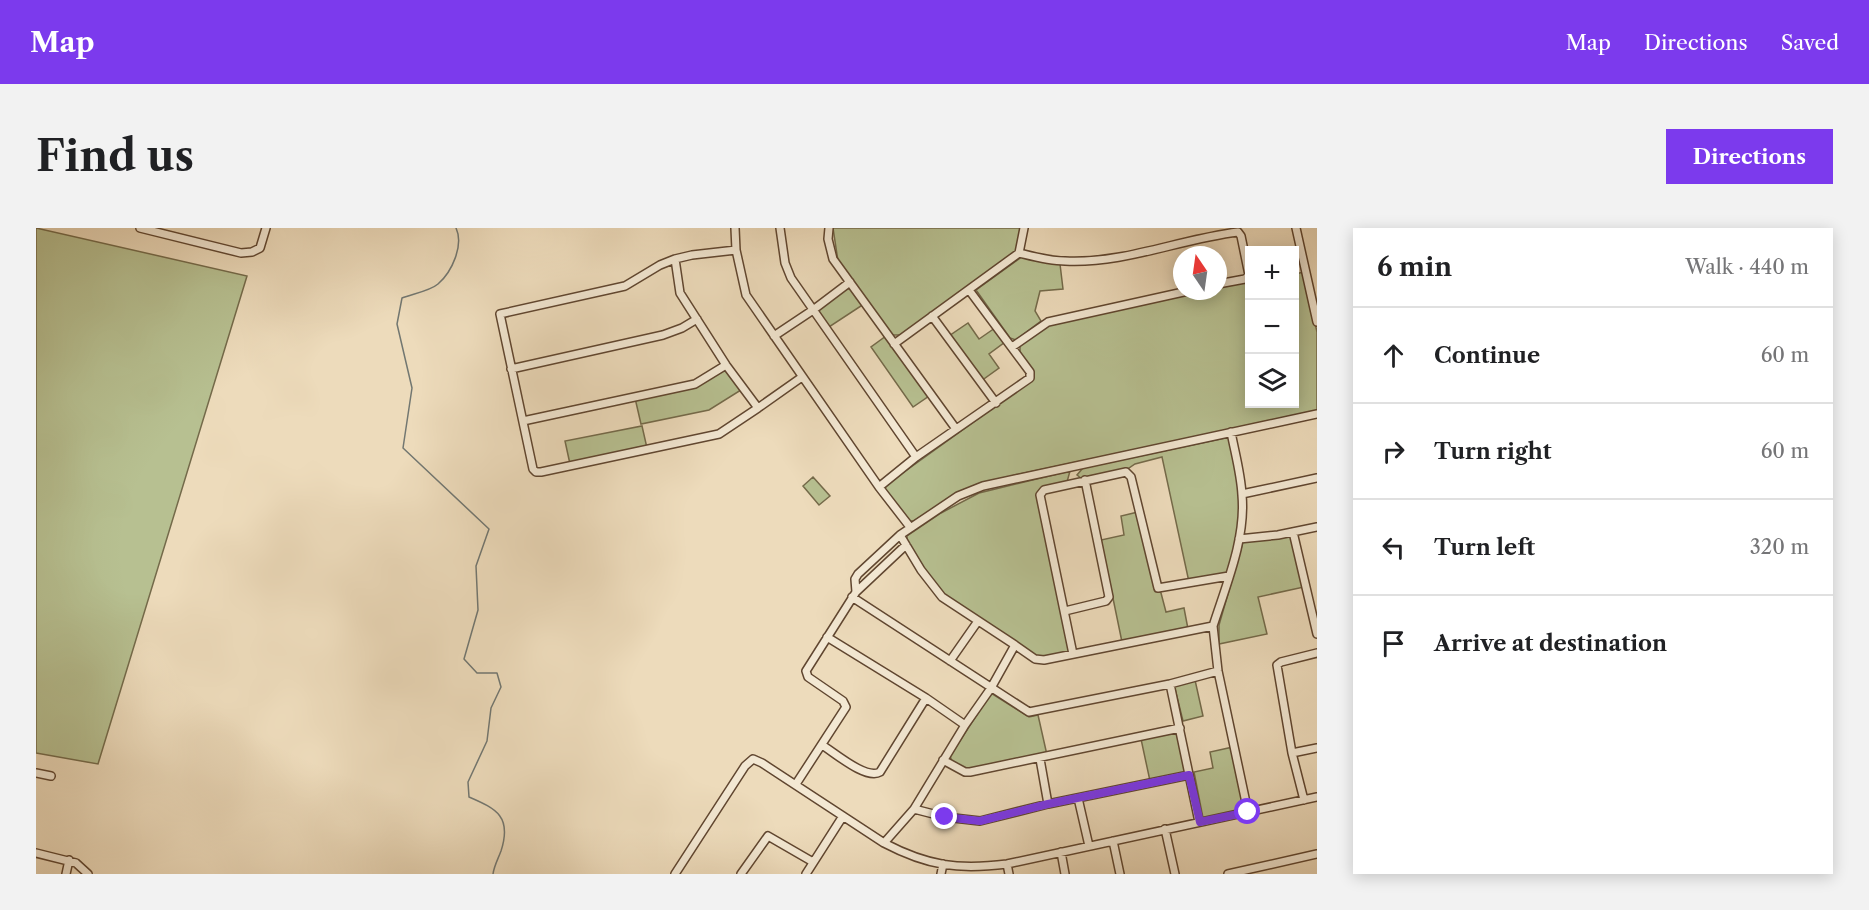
<!DOCTYPE html>
<html lang="en">
<head>
<meta charset="utf-8">
<style>
  :root { --surface:#fff; --page:#f2f2f2; --text:#202124; --muted:#757577; --line:#e0e0e0; --accent:#7c3aed }
  body { margin:0; font-family:"Libre Caslon Text",serif; background:var(--page); color:var(--text) }
  .controls { position:absolute; right:18px; top:18px; display:grid; overflow:hidden; border-radius:0px; box-shadow:0 3px 15px #0003 }
  .controls button { width:54px; height:54px; display:grid; place-items:center; padding:0; border:0; border-bottom:2px solid var(--line); background:var(--surface); color:var(--text); font:30px sans-serif }
  .compass { position:absolute; left:1137px; top:18px; width:54px; height:54px; border-radius:50%; background:var(--surface); box-shadow:0 3px 15px #0003; rotate:347deg }
  .stop { position:absolute; width:18px; height:18px; margin:-14px; border:4px solid #7c3aed; border-radius:50%; background:#fff }
  .stop.end { background:#7c3aed; border-color:#fff; box-shadow:0 2px 6px #0008 }
  .list { margin:0; padding:0; list-style:none }
  h2 { display:flex; justify-content:space-between; align-items:center; height:78px; margin:0; padding:0 24px; font-size:26px }
  h2 small { font-size:20px; font-weight:400; color:var(--muted) }
  .list li { display:grid; grid-template-columns:39px 1fr auto; gap:18px; align-items:center; box-sizing:border-box; height:96px; padding:0 24px; border-top:2px solid var(--line) }
  .list b { display:block; font-size:22px; white-space:nowrap }
  .list em { font-size:20px; font-style:normal; color:var(--muted) }
  .icon { flex:none; width:33px; height:33px; fill:none; stroke:currentColor; stroke-width:2; stroke-linecap:round; stroke-linejoin:round }
  .map { position:relative; flex:none; width:1281px; height:646px; overflow:hidden; border-radius:0px }
  header { display:flex; align-items:center; gap:36px; box-sizing:border-box; height:84px; padding:0 30px; background:var(--accent); color:#fff }
  header strong { font-size:28px }
  nav { display:flex; gap:33px; margin-inline-start:auto; font-size:21px }
  .intro { display:flex; align-items:center; justify-content:space-between; box-sizing:border-box; height:144px; padding:0 36px }
  h1 { margin:0; font-size:42px }
  .button { padding:15px 27px; border-radius:0px; background:var(--accent); color:#fff; font-size:21px; font-weight:700 }
  main { display:flex; gap:36px; padding:0 36px }
  aside { flex:1; background:var(--surface); border-radius:0px; box-shadow:0 3px 15px #0003 }
  .map>svg:first-child { display:block }
  .green { fill:#b7c091; stroke:#746a4a; stroke-width:1.5 }
  .lines { fill:none; stroke-linecap:round; stroke-linejoin:round }
  .stream { stroke:#727771; stroke-width:1.5 }
  .minor-casing { stroke:#604630; stroke-width:10 }
  .minor { stroke:#f3e8d3; stroke-width:7 }
  .route { stroke:#7c3aed; stroke-width:8 }
</style>
</head>
<body>
<header>
<strong>Map</strong>
<nav><a>Map</a><a>Directions</a><a>Saved</a></nav>
</header>
<div class="intro"><h1>Find us</h1><a class="button">Directions</a></div>
<main>
<div class="map">
<svg width="1281" height="646" viewBox="0 0 1281 646">
  <rect width="100%" height="100%" fill="#eddbbb"/>
  <filter id="stains"><feTurbulence type="fractalNoise" baseFrequency=".00333" numOctaves="4"/><feColorMatrix values="0 0 0 0 .2 0 0 0 0 .09 0 0 0 0 .02 0 0 0 .5 -.17"/></filter>
  <radialGradient id="worn" r=".72"><stop offset=".6" stop-color="#630" stop-opacity="0"/><stop offset="1" stop-color="#630" stop-opacity=".3"/></radialGradient>
  <path class="green" d="M0,0L211,48L62,536L0,525Z
    M797,0H986L982,23L866,107H856L802,33Z
    M987,28L1024,36L1027,61L1004,63L999,83L1005,93L980,112L974,110L940,62Z
    M1268,44L1281,104V183L979,247L947,256L921,266L878,293H874L849,262L850,257L996,152L998,144L984,125V117L1014,96L1161,63H1182V58L1211,52L1214,53V176H1258L1259,46Z
    M811,59L816,60L828,76L793,99L782,84L783,80Z
    M932,95L943,111L959,100L969,114L953,126L963,140L945,153L913,108Z
    M850,108L893,168L877,179L835,119Z
    M689,138L705,162L673,182L605,196L599,170L652,159Z
    M606,198L611,220L534,236L529,213Z
    M1194,209L1204,266L1202,311L1192,346L1153,354L1126,229L1099,236L1090,242L1046,251L1041,247L1047,240Z
    M1034,243L1031,254L1005,263L1036,425L1000,430L907,368L871,316V308L905,285L943,265Z
    M777,249L794,268L783,277L767,258Z
    M1102,284L1118,359L1125,365L1130,384L1148,380L1152,401L1086,414L1065,312L1088,307L1085,288Z
    M1256,306L1268,359L1222,369L1231,406L1183,416V397L1207,314Z
    M1159,452L1167,488L1147,493L1138,457Z
    M955,465L993,489L1002,487L1011,527L932,543L916,534L914,528Z
    M1143,502L1151,546L1114,553L1105,511Z
    M1197,519L1210,581L1167,590L1158,544L1177,540L1174,524Z"/>
  <g class="lines">
    <path class="stream" d="M420,0C428,17 416,44 402,56C394,63 376,66 366,70L361,96L376,160L367,220L453,301L440,338L442,382L428,431L441,445H461L465,459L455,480L451,513L432,554L433,569C461,581 476,589 465,623C462,631 458,638 457,646"/>
    <g class="minor-casing">
      <path id="minor" d="M104,0L205,25L216,24L224,20L230,0
        M699,0L700,22L710,67L843,259L874,299
        M744,0L749,35L755,50L880,229
        M793,0L792,11L797,31L920,201
        M1260,0L1281,94
        M700,22L656,27L639,31L644,65L690,137L722,180L766,149
        M983,25C999,29 1013,33 1029,33C1088,36 1144,11 1202,4L1205,8L1213,47L1209,51L1182,56
        M639,31L624,37L589,58L464,86L497,241L500,244H505L683,206L722,180
        M896,88L960,175
        M738,108L777,82L814,54
        M858,116L983,25L988,0
        M976,119L1012,94L1152,63
        M475,141L627,107L646,100L661,91
        M487,193L659,156L690,137
        M843,259L880,229L994,150V144L933,62
        M1206,266L1281,250
        M1257,304L1281,406
        M864,307L922,268L947,258L1281,186
        M1203,311L1242,307L1281,299
        M820,364L870,317
        M816,369L993,484L1134,456L1182,443
        M1029,383L1070,373L1073,369L1049,252
        M1177,398C1190,357 1210,311 1206,267C1205,246 1199,225 1195,204
        M979,417L999,431L1008,432L1177,398L1182,443L1212,584
        M1037,426L1004,267L1008,262L1090,244L1095,249L1122,360L1193,348
        M914,433L942,393
        M1134,456L1163,594
        M890,470L929,497
        M786,517C799,525 830,552 844,544L890,470L791,409
        M1256,525L1281,520
        M1004,531L1012,576
        M907,532L929,544H934L1144,500
        M0,545L15,548
        M760,556L810,479L807,473L772,449L770,443L820,364L819,351L822,346L864,307L885,342L906,369L979,417L955,460L929,497L878,581L848,615
        M1042,570L1053,618
        M1268,572L1256,525L1241,437L1245,434L1281,425
        M878,581L909,589L944,593L1012,576L1153,547
        M1129,601L1139,646
        M1077,613L1084,646
        M1025,624L1029,646
        M0,625L40,635L52,646
        M971,636L973,646
        M30,646L33,632
        M639,646L709,538L717,531L726,535L848,615C892,638 922,642 971,636L1281,569
        M705,646L732,608L777,634
        M770,646L807,588
        M905,646L907,636
        M1192,646L1281,626"/>
    </g>
    <use href="#minor" class="minor"/>
  </g>
  <g class="lines">
    <path class="route" d="M909,589L944,593L1012,576L1153,547L1164,594L1212,584"/>
  </g>
  <rect width="100%" height="100%" filter="url(#stains)"/>
  <rect width="100%" height="100%" fill="url(#worn)"/>
</svg>
<div class="controls">
<button>+</button>
<button>−</button>
<button><svg class="icon" aria-label="layers" viewBox="0 0 24 24"><path d="M12 4l9 5-9 5-9-5zM3 14l9 5 9-5"/></svg></button>
</div>
<svg class="compass" viewBox="-18 -18 36 36"><path d="M0-13l5 13h-10z" fill="#e53935"/><path d="M0 13l5-13h-10z" fill="#757577"/></svg>
<div class="stop" style="left:1212px;top:584px"></div>
<div class="stop end" style="left:909px;top:589px"></div>
</div>
<aside>
<h2>6 min<small>Walk · 440 m</small></h2>
<ul class="list">
<li><svg class="icon" aria-label="ahead" viewBox="0 0 24 24"><path d="M12 20V5M6 11l6-6 6 6"/></svg><div><b>Continue</b></div><em>60 m</em></li>
<li><svg class="icon" aria-label="right" viewBox="0 0 24 24"><path d="M7 20v-9h11M14 6l5 5-5 5"/></svg><div><b>Turn right</b></div><em>60 m</em></li>
<li><svg class="icon" aria-label="left" viewBox="0 0 24 24"><path d="M17 20v-9H6M10 6l-5 5 5 5"/></svg><div><b>Turn left</b></div><em>320 m</em></li>
<li><svg class="icon" aria-label="arrive" viewBox="0 0 24 24"><path d="M6 21V4h12l-3 4 3 4H6"/></svg><div><b>Arrive at destination</b></div></li>
</ul>
</aside>
</main>
</body>
</html>
